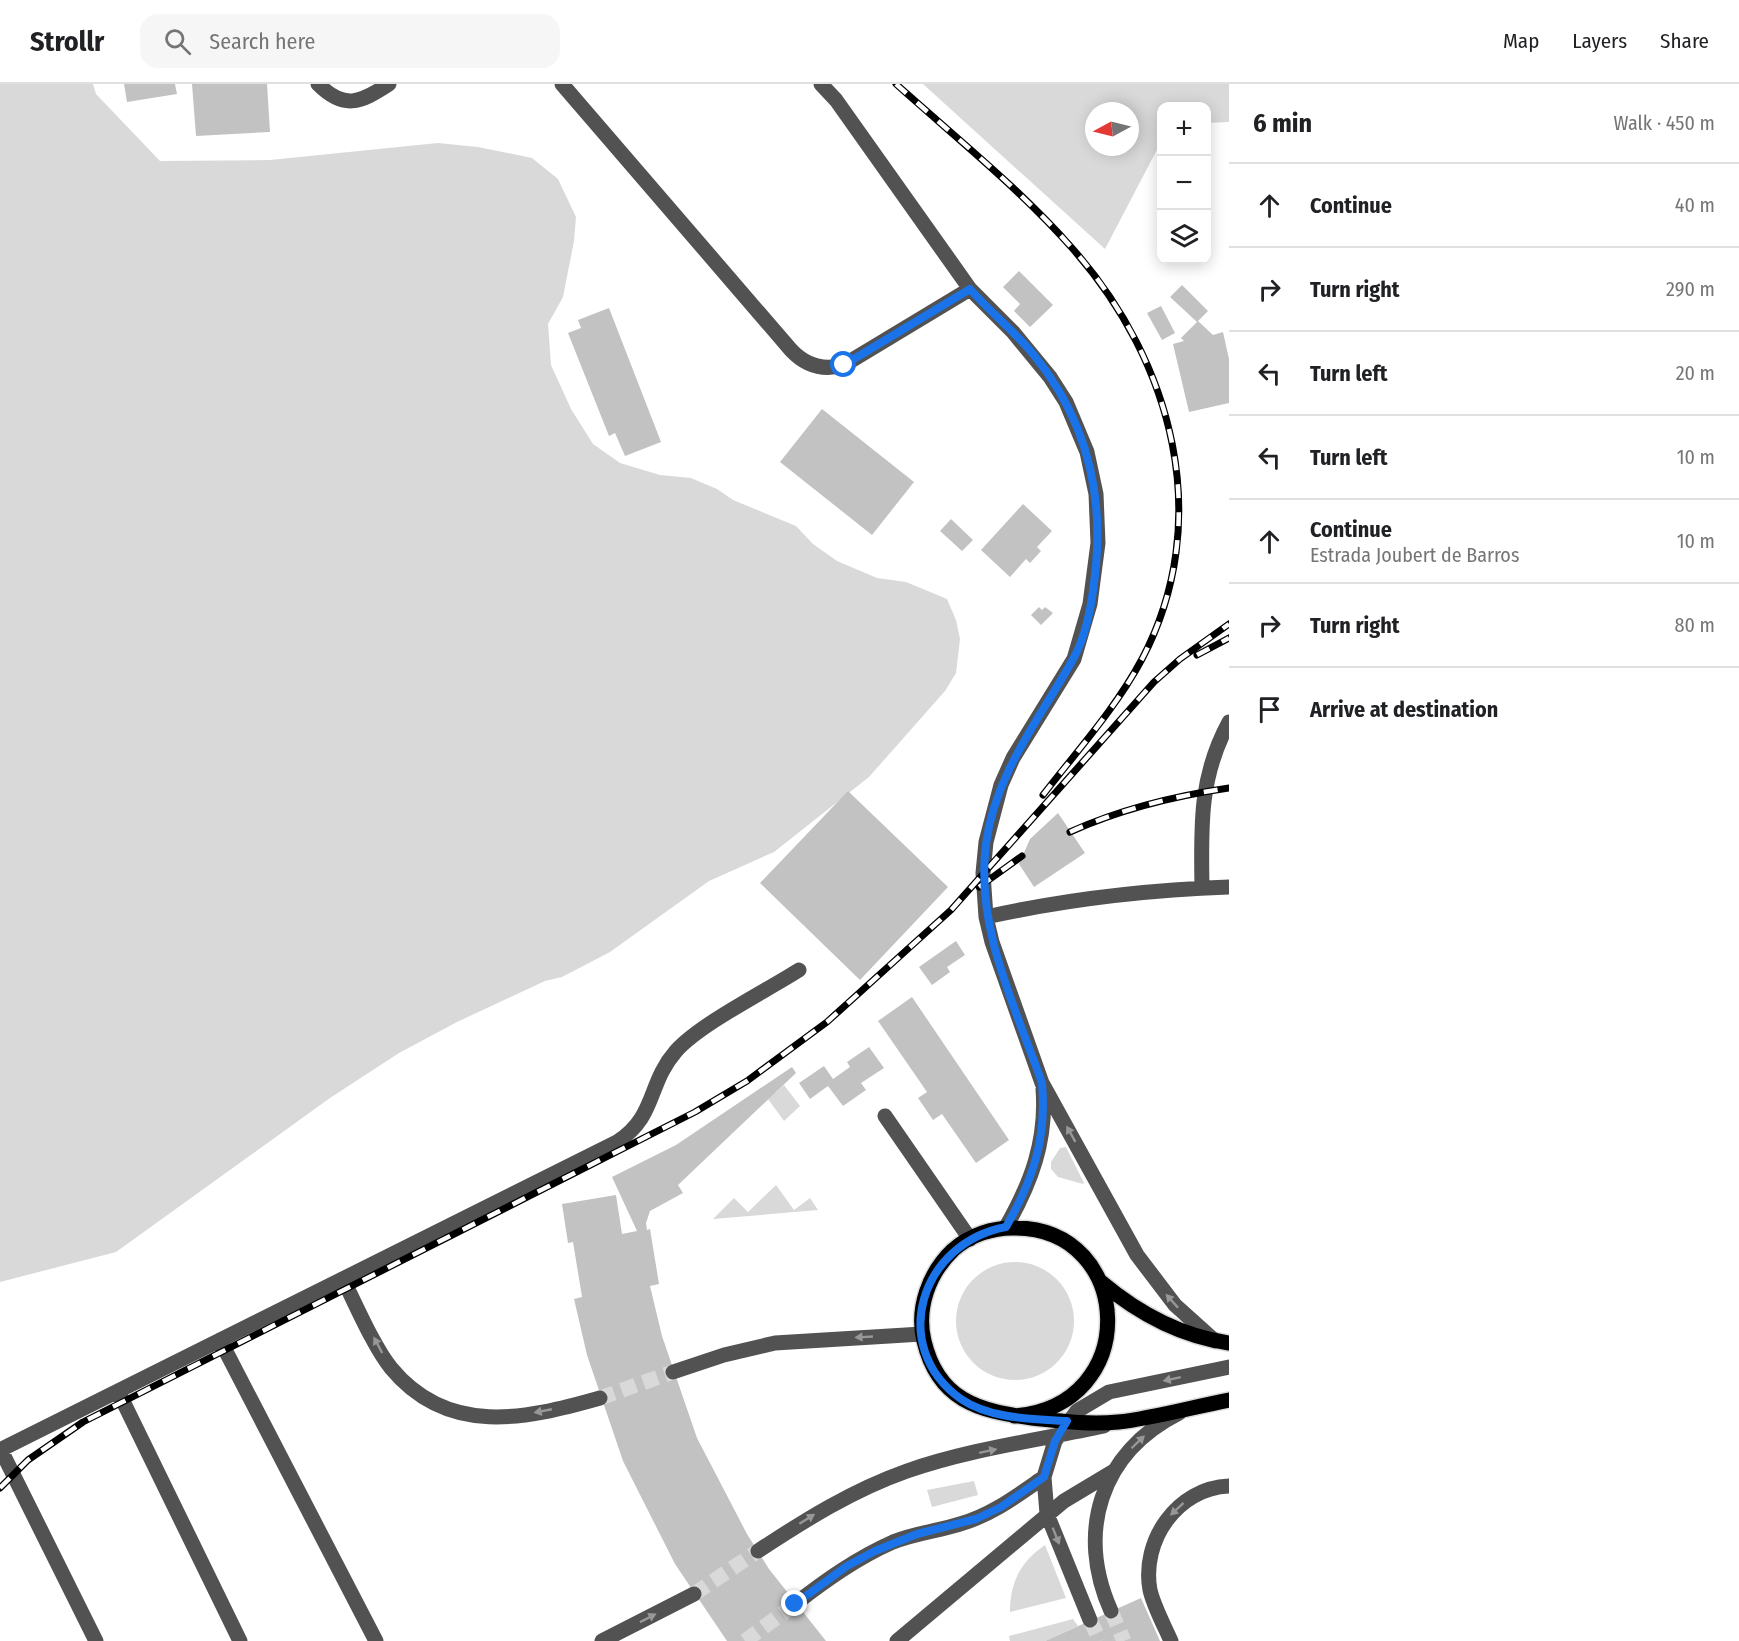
<!DOCTYPE html>
<html lang="en">
<head>
<meta charset="utf-8">
<style>
  :root { --surface:#fff; --page:#f6f6f6; --text:#202124; --muted:#757577; --line:#e0e0e0 }
  body { margin:0; font-family:"Fira Sans Condensed",sans-serif; background:var(--page); color:var(--text) }
  .controls { position:absolute; right:18px; top:18px; display:grid; overflow:hidden; border-radius:12px; box-shadow:0 3px 15px #0003 }
  .controls button { width:54px; height:54px; display:grid; place-items:center; padding:0; border:0; border-bottom:2px solid var(--line); background:var(--surface); color:var(--text); font:30px sans-serif }
  .compass { position:absolute; left:1085px; top:18px; width:54px; height:54px; border-radius:50%; background:var(--surface); box-shadow:0 3px 15px #0003; rotate:263deg }
  .stop { position:absolute; width:18px; height:18px; margin:-14px; border:4px solid #1a73e8; border-radius:50%; background:#fff }
  .stop.end { background:#1a73e8; border-color:#fff; box-shadow:0 2px 6px #0008 }
  .list { margin:0; padding:0; list-style:none }
  h2 { display:flex; justify-content:space-between; align-items:center; height:78px; margin:0; padding:0 24px; font-size:26px }
  h2 small { font-size:20px; font-weight:400; color:var(--muted) }
  .list li { display:grid; grid-template-columns:39px 1fr auto; gap:18px; align-items:center; box-sizing:border-box; height:84px; padding:0 24px; border-top:2px solid var(--line) }
  .list b { display:block; font-size:22px; white-space:nowrap }
  .list p { margin:0; font-size:20px; white-space:nowrap; color:var(--muted) }
  .list em { font-size:20px; font-style:normal; color:var(--muted) }
  .icon { flex:none; width:33px; height:33px; fill:none; stroke:currentColor; stroke-width:2; stroke-linecap:round; stroke-linejoin:round }
  .map { position:relative; flex:none; width:1229px; height:1557px; overflow:hidden }
  header { display:flex; align-items:center; gap:36px; box-sizing:border-box; height:84px; padding:0 30px; background:var(--surface); border-bottom:2px solid var(--line) }
  header strong { font-size:28px }
  nav { display:flex; gap:33px; margin-inline-start:auto; font-size:21px }
  .search { width:420px; height:54px; background:var(--page); display:flex; align-items:center; gap:15px; box-sizing:border-box; padding:0 21px; border-radius:18px; color:var(--muted); font-size:22px }
  main { display:flex }
  aside { flex:1; background:var(--surface) }
  .map>svg:first-child { display:block }
  .green { fill:#d9d9d9; fill-rule:evenodd }
  .building { fill:#c2c2c2 }
  .lines { fill:none; stroke-linecap:round; stroke-linejoin:round }
  .minor-tunnel { stroke:#d9d9d9; stroke-width:15; stroke-dasharray:15 8; stroke-linecap:butt }
  .major-casing { stroke:#dbdbdb; stroke-width:18 }
  .minor { stroke:#525252; stroke-width:15 }
  .major { stroke:#000; stroke-width:15 }
  .rail-casing { stroke:#000; stroke-width:7 }
  .rail { stroke:#fff; stroke-width:4.5; stroke-dasharray:14; stroke-linecap:butt }
  .oneway { fill:#979797 }
  .route { stroke:#1a73e8; stroke-width:8 }
</style>
</head>
<body>
<header>
<strong>Strollr</strong>
<div class="search"><svg class="icon" aria-label="search" viewBox="0 0 24 24"><circle cx="10" cy="10" r="6"/><path d="M15 15l6 6"/></svg>Search here</div>
<nav><a>Map</a><a>Layers</a><a>Share</a></nav>
</header>
<main>
<div class="map">
<svg width="1229" height="1557" viewBox="0 0 1229 1557">
  <rect width="100%" height="100%" fill="#fff"/>
  <path class="green" d="M0,0H93L96,10L160,77L270,76L438,59L478,63L532,74L558,95L576,133L574,157L563,213L548,240L551,281L571,325L593,360L620,379L660,391L691,394L717,405L733,416L796,442L813,460L837,477L877,494L906,498L947,515L956,536L960,555L956,589L945,607L869,693L774,768L709,797L610,868L562,893L545,897L457,938L399,969L330,1014L116,1168L0,1198Z
    M923,0H1229V38L1207,39L1206,22H1162L1161,58L1105,165ZM1094,27H1130V63H1094Z
    M784,1001L800,1022L784,1037L768,1015Z
    M1066,1063L1084,1099L1083,1100L1058,1093L1051,1085V1078L1060,1064Z
    M776,1101L794,1126L810,1114L818,1126L713,1135L734,1114L748,1128Z
    M956 1237a59 59 0 1 1 118 0a59 59 0 1 1-118 0Z
    M974,1397L978,1411L932,1423L927,1406Z
    M1045,1461L1066,1514L1010,1528C1010,1499 1020,1478 1045,1461Z
    M1073,1535L1078,1542L1045,1557H1010L1009,1552Z"/>
  <path class="building" d="M124,0H175L177,10L127,18Z
    M192,0H267L270,48L196,52Z
    M1019,187L1053,221L1030,243L1014,227L1020,220L1003,203Z
    M1182,201L1208,227L1197,238L1170,213Z
    M1161,222L1175,249L1162,256L1147,229Z
    M609,224L661,358L625,372L615,349L609,352L568,249L581,244L578,236Z
    M1198,237L1213,251L1223,248L1229,275V319L1189,328L1173,260L1184,257L1181,254Z
    M822,325L914,398L872,451L780,378Z
    M1023,420L1052,447L1037,463L1041,467L1030,479L1026,475L1010,493L981,466Z
    M951,435L973,456L962,467L940,447Z
    M1039,523L1042,526L1045,523L1053,529L1041,541L1031,531Z
    M848,707L948,803L860,896L760,799Z
    M1058,729L1085,769L1034,803L1019,780L1030,755Z
    M956,857L965,871L947,883L950,888L932,901L919,883Z
    M912,913L1009,1056L976,1079L942,1030L933,1036L918,1014L927,1008L878,937Z
    M869,963L884,984L861,999L866,1006L843,1022L828,1002L810,1015L799,999L824,982L833,995L850,983L847,978Z
    M792,983L796,989L678,1101L683,1109L650,1127L646,1139L647,1146L650,1145L659,1200L650,1202L662,1252L697,1354L747,1450L769,1485L826,1557H727L675,1480L623,1377L587,1271L574,1215L582,1213L573,1158L568,1159L562,1120L616,1111L622,1150L637,1147L612,1093L676,1061Z
    M1141,1514L1160,1557H1045Z"/>
  <g class="lines">
    <path class="minor-tunnel" d="M600,1314L673,1288
      M694,1510L758,1467
      M1111,1527L1124,1557
      M1090,1536L1100,1557
      M745,1557L795,1520"/>
    <g class="major-casing">
      <path id="major" d="M1101,1198C1139,1230 1180,1252 1229,1259
        M1014,1332C1143,1322 1134,1145 1016,1144C993,1143 970,1151 953,1166C929,1189 916,1224 924,1257C938,1316 978,1327 1032,1334C1060,1337 1089,1341 1118,1338C1155,1334 1192,1323 1229,1316"/>
    </g>
    <path class="minor" d="M318,0C344,26 360,19 389,0
      M562,0L791,266C806,282 823,287 844,281L970,205
      M821,0L836,16L970,205L1013,248L1050,293L1066,318L1087,368L1096,410L1098,459L1090,520L1074,575L1013,674L1001,701L986,758L983,789L986,833L992,858L1042,999L1137,1171L1175,1221L1215,1257
      M1202,804C1201,743 1199,693 1229,638
      M986,833C1067,815 1146,806 1229,803
      M885,1032L970,1155
      M1006,1143C1031,1099 1047,1057 1043,1005
      M343,1195C356,1221 374,1263 391,1284C448,1353 526,1335 600,1314
      M220,1256L376,1557
      M673,1288L724,1271L775,1259L922,1250
      M118,1307L240,1557
      M0,1366L617,1058C657,1032 647,1000 676,967C700,940 766,907 799,886
      M1,1366L96,1557
      M758,1467C805,1436 853,1406 907,1387C970,1365 1039,1356 1104,1342
      M795,1520C826,1496 857,1474 893,1458C915,1449 938,1447 960,1440C992,1431 1018,1411 1044,1393
      M1111,1527C1076,1448 1100,1369 1179,1329
      M1090,1536L1047,1430L1044,1393L1055,1357L1077,1327L1109,1308L1229,1283
      M602,1557L694,1510
      M897,1557L1064,1417L1114,1387
      M1171,1557C1164,1541 1154,1523 1150,1506C1141,1457 1177,1404 1229,1402"/>
    <use href="#major" class="major"/>
    <g class="rail-casing">
      <path id="rail" d="M896,0C955,53 1019,104 1072,164C1173,278 1215,436 1142,575C1116,624 1077,667 1043,711
        M1197,571L1229,554
        M1070,748C1121,725 1174,712 1229,704
        M979,803L1022,772
        M0,1404L28,1376L83,1338L695,1028L747,997L827,938L951,826L1154,598L1180,575L1229,540"/>
    </g>
    <use href="#rail" class="rail"/>
  </g>
  <defs><path id="oneway-solid" d="M-6-.8H1V-3.2L6.5 0L1 3.2V.8H-6Z" transform="scale(1.5)"/></defs>
  <g class="oneway">
    <use href="#oneway-solid" transform="translate(1071 1050) rotate(-119)"/>
    <use href="#oneway-solid" transform="translate(1172 1217) rotate(-132)"/>
    <use href="#oneway-solid" transform="translate(864 1253) rotate(177)"/>
    <use href="#oneway-solid" transform="translate(378 1261) rotate(-118)"/>
    <use href="#oneway-solid" transform="translate(1172 1295) rotate(168)"/>
    <use href="#oneway-solid" transform="translate(543 1327) rotate(169)"/>
    <use href="#oneway-solid" transform="translate(1138 1358) rotate(-44)"/>
    <use href="#oneway-solid" transform="translate(988 1367) rotate(-12)"/>
    <use href="#oneway-solid" transform="translate(1177 1425) rotate(137)"/>
    <use href="#oneway-solid" transform="translate(807 1435) rotate(-32)"/>
    <use href="#oneway-solid" transform="translate(1056 1452) rotate(68)"/>
    <use href="#oneway-solid" transform="translate(648 1534) rotate(-27)"/>
  </g>
  <g class="lines">
    <path class="route" d="M795,1520L847,1482L875,1467L917,1450L976,1435L1001,1423L1044,1393L1055,1357L1067,1337C1033,1335 990,1335 961,1315C888,1263 920,1159 1006,1143C1033,1096 1047,1054 1042,999C1015,922 975,843 986,760C995,690 1039,636 1072,577C1088,550 1093,512 1096,481C1103,403 1083,331 1033,270C1014,247 990,228 970,205L844,281"/>
  </g>
</svg>
<div class="controls">
<button>+</button>
<button>−</button>
<button><svg class="icon" aria-label="layers" viewBox="0 0 24 24"><path d="M12 4l9 5-9 5-9-5zM3 14l9 5 9-5"/></svg></button>
</div>
<svg class="compass" viewBox="-18 -18 36 36"><path d="M0-13l5 13h-10z" fill="#e53935"/><path d="M0 13l5-13h-10z" fill="#757577"/></svg>
<div class="stop" style="left:844px;top:281px"></div>
<div class="stop end" style="left:795px;top:1520px"></div>
</div>
<aside>
<h2>6 min<small>Walk · 450 m</small></h2>
<ul class="list">
<li><svg class="icon" aria-label="ahead" viewBox="0 0 24 24"><path d="M12 20V5M6 11l6-6 6 6"/></svg><div><b>Continue</b></div><em>40 m</em></li>
<li><svg class="icon" aria-label="right" viewBox="0 0 24 24"><path d="M7 20v-9h11M14 6l5 5-5 5"/></svg><div><b>Turn right</b></div><em>290 m</em></li>
<li><svg class="icon" aria-label="left" viewBox="0 0 24 24"><path d="M17 20v-9H6M10 6l-5 5 5 5"/></svg><div><b>Turn left</b></div><em>20 m</em></li>
<li><svg class="icon" aria-label="left" viewBox="0 0 24 24"><path d="M17 20v-9H6M10 6l-5 5 5 5"/></svg><div><b>Turn left</b></div><em>10 m</em></li>
<li><svg class="icon" aria-label="ahead" viewBox="0 0 24 24"><path d="M12 20V5M6 11l6-6 6 6"/></svg><div><b>Continue</b><p>Estrada Joubert de Barros</p></div><em>10 m</em></li>
<li><svg class="icon" aria-label="right" viewBox="0 0 24 24"><path d="M7 20v-9h11M14 6l5 5-5 5"/></svg><div><b>Turn right</b></div><em>80 m</em></li>
<li><svg class="icon" aria-label="arrive" viewBox="0 0 24 24"><path d="M6 21V4h12l-3 4 3 4H6"/></svg><div><b>Arrive at destination</b></div></li>
</ul>
</aside>
</main>
</body>
</html>
